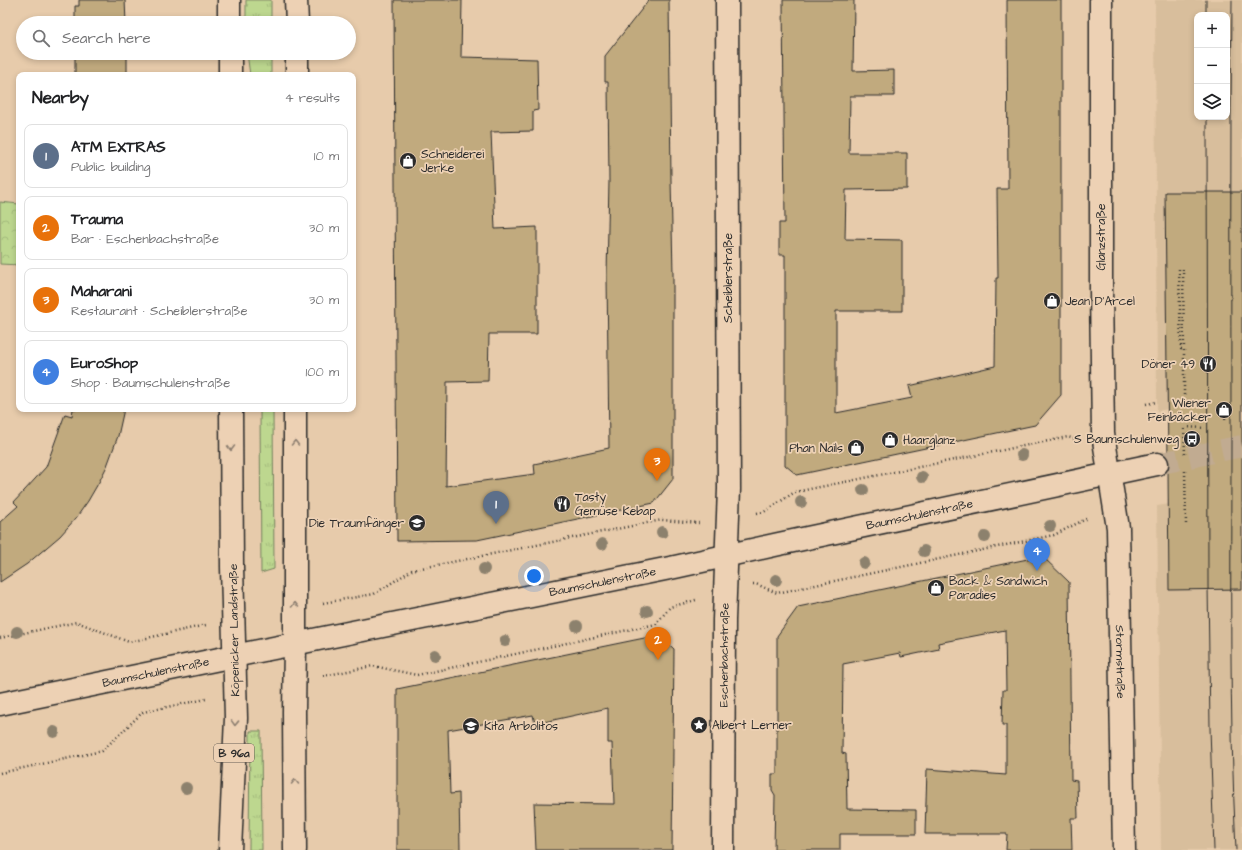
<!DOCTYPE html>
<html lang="en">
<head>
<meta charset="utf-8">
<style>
  :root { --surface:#fff; --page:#f2f2f2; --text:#202124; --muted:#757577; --line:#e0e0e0; --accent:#2b2b2b }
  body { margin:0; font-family:"Architects Daughter",sans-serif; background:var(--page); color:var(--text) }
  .controls { position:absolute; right:12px; top:12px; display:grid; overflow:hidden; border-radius:8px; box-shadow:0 2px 6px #0003 }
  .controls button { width:36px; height:36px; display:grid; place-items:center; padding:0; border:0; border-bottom:1px solid var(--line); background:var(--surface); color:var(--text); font:20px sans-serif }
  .you { position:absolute; left:534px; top:576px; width:14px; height:14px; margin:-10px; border:3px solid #fff; border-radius:50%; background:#1a73e8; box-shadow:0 0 0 6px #1a73e833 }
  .badge { display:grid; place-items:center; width:26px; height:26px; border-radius:50%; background:var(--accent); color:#fff; font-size:13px; font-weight:700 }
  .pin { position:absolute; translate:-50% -33px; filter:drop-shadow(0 1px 2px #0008) }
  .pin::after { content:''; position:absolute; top:21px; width:14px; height:12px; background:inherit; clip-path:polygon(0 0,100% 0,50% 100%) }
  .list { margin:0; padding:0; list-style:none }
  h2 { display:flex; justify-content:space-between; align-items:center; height:52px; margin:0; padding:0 16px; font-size:17px }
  h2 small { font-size:13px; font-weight:400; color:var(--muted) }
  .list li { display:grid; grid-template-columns:26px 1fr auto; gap:12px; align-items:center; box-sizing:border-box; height:64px; margin:0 8px 8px; padding:0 8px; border:1px solid var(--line); border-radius:8px }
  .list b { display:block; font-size:15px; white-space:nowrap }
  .list p { margin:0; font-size:13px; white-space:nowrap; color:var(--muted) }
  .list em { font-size:13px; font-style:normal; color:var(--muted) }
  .icon { flex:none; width:22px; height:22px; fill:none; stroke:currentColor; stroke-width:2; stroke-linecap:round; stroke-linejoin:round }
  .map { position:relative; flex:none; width:1242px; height:850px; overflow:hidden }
  .search { position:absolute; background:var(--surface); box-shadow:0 2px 6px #0003; left:16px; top:16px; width:340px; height:44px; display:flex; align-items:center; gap:10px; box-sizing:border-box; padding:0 14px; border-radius:22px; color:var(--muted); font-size:15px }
  .panel { position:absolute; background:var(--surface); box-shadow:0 2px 6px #0003; left:16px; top:72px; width:340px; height:340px; border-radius:8px }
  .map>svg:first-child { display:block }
  .built { fill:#d8be9c; fill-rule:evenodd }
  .grass { fill:url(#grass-tufts); stroke:#74815d }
  .park { fill:url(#park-crowns); stroke:#74815d }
  .building { fill:#c1aa7e; stroke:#2b2b2b }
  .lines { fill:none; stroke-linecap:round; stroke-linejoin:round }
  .secondary-tunnel { stroke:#c1ab91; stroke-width:22; stroke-dasharray:22 11; stroke-linecap:butt }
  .minor-casing { stroke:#2b2b2b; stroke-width:25 }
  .tertiary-casing { stroke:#2b2b2b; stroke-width:25 }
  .secondary-casing { stroke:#2b2b2b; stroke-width:25 }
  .primary-casing { stroke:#2b2b2b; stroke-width:25 }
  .path { stroke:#2b2b2b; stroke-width:2.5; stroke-dasharray:1 3; stroke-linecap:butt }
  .minor { stroke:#edd1b4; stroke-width:22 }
  .tertiary { stroke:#edd1b4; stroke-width:22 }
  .secondary { stroke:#edd1b4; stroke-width:22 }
  .primary { stroke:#edd1b4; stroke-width:22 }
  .tram { stroke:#2b2b2b; stroke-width:1 }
  .tree { fill:#8c816d }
  .oneway { stroke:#8c7e70 }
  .labels { text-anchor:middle; stroke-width:3.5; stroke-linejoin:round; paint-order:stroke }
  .shield { fill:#edd1b4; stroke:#655d54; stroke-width:1 }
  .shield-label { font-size:11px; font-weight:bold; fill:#2b2b2b }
  .poi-label { font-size:12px; fill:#2b2b2b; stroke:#edd1b4; text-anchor:start }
  .street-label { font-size:12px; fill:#2b2b2b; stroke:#edd1b4 }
</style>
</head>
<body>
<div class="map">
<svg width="1242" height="850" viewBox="0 0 1242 850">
  <defs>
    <pattern id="grass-tufts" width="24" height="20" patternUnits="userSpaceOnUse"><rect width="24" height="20" fill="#bdd78f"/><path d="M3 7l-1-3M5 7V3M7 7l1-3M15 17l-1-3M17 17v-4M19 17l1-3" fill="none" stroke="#a3b97c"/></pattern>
    <pattern id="park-crowns" width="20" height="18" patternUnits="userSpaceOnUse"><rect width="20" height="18" fill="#bdd78f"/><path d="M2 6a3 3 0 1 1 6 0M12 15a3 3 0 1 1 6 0" fill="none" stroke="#a3b97c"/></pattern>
  </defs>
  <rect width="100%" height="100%" fill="#e7cbab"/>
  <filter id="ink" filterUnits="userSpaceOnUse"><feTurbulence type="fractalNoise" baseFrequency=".025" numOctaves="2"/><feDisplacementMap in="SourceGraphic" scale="8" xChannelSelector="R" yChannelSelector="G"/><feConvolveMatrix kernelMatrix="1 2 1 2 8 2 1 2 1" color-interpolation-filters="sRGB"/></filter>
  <g filter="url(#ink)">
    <path class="built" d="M1155,0H1242V396L1157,411ZM1197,15H1227V117H1197Z
      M1242,492V850H1161L1157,506Z"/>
    <path class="grass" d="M246,0H271V23H246Z
      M247,53H271V75H250Z
      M260,409H273L274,569L261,573Z
      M250,731H261L262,850H249Z"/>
    <path class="park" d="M0,202L19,204V265L0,264Z"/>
    <path class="building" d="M79,0H125L126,23H75V6H79Z
      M394,0H462L461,57L537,59L538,110L533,111V131L491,132L495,229L537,227V334H489L488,381L447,382L446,486L535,474L534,464L609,448L607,275L609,181L608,82H605V56L649,0H669L671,180L673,274V479L654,503L477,540L397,541Z
      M783,0H854L853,71L894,70V96H850L849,153H907V189L846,190L845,239L902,240V311H836V413L912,398L909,386L995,366L996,278H998L997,189H1008L1007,0H1061V395L1035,425L797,475L785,465V255H779V223H785Z
      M75,53H127V75H75Z
      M1165,192H1242V589L1169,590L1168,469L1169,462L1168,459Z
      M73,409H124L118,436L107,466L99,482L88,501L76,518L60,536L27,564L0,582V522L18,506L14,502L46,467L65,414L72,416Z
      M1042,556L1069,582L1071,780L1077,781L1078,818H1071L1072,850H1006L1007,834H925L927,769L1006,775V725H1002L1003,690H1006L1005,630L938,643L939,649L901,657L900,653L843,664L842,753L846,754L847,809L916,810V834H840V850H774L775,795L772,790V774H777V636L798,607Z
      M659,635L674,649L672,850H536L534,803L614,804L612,743H608V708L535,724L533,715L448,730L450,794L459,793L460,850H397V689Z"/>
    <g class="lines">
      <path class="secondary-tunnel" d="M1157,464L1242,446"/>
      <g class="minor-casing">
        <g id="minor">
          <path id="s1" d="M1101,0V289L1103,434L1118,528L1124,850"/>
          <path id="s2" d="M723,850L724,620L729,489L727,0"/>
        </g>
      </g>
      <g class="tertiary-casing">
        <g id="tertiary">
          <path id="s3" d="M0,704L234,656"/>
        </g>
      </g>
      <g class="secondary-casing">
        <g id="secondary">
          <path id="s4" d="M234,656L675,567L779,544L1157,464"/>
        </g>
      </g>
      <g class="primary-casing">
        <path id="primary" d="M229,0V23
          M296,0L297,23
          M230,53V75
          M297,53V75
          M295,409V644L294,712L295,850
          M230,850L236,718L232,567L231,409"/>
      </g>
      <path class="path" d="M1179,269L1181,349H1184V397
        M1183,269L1184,349
        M1146,404L1157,402
        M1225,410V420
        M1185,454L1184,427L1205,428
        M1185,471L1186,524
        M757,513L764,512L795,492L1068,437L1074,439
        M753,584H756L777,593L1054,535L1088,518
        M323,603L374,594L412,570L662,520L699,523
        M0,638L77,622L129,642L206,625
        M323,676L373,666L417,675L656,624L670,607L696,600
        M0,773L102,751L143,712L206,699"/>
      <use href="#minor" class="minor"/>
      <use href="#tertiary" class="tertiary"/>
      <use href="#secondary" class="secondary"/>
      <use href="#primary" class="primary"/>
      <path class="tram" d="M1206,0V15
        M1232,0C1230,145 1231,290 1231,436C1231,574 1229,712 1236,850
        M1207,117L1208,585L1210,728L1214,850"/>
    </g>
    <g class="tree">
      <circle cx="1022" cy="455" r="6"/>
      <circle cx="922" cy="477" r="6"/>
      <circle cx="863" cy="490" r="6"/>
      <circle cx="801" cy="502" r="6"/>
      <circle cx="1050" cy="526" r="6"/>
      <circle cx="662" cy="532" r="6"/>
      <circle cx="985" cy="537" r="6"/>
      <circle cx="602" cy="544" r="6"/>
      <circle cx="924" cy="551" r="6"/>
      <circle cx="864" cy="563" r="6"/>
      <circle cx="484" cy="569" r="6"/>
      <circle cx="776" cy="580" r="6"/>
      <circle cx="647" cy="611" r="6"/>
      <circle cx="577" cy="626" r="6"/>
      <circle cx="17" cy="632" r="6"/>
      <circle cx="505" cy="641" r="6"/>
      <circle cx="435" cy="655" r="6"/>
      <circle cx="54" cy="732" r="6"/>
      <circle cx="186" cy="788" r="6"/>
    </g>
    <defs><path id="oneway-chevron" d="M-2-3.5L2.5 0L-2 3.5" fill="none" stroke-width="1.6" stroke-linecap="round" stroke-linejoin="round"/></defs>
    <g class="oneway">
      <use href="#oneway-chevron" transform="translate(295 443) rotate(-90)"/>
      <use href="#oneway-chevron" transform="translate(231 448) rotate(90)"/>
      <use href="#oneway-chevron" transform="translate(295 605) rotate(-90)"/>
      <use href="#oneway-chevron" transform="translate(235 723) rotate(92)"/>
      <use href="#oneway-chevron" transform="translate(295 782) rotate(-90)"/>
    </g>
  </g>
  <defs>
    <g id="shop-disc" transform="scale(0.9)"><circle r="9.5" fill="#2b2b2b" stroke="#edd1b4"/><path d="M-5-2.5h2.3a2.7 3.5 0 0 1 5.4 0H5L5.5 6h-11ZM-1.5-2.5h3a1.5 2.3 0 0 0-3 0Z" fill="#fff"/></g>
    <g id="restaurant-disc" transform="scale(0.9)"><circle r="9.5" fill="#2b2b2b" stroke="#edd1b4"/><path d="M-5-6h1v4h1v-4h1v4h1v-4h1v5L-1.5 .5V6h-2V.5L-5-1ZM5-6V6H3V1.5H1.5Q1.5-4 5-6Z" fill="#fff"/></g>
    <g id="bus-disc" transform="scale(0.9)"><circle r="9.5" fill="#2b2b2b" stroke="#edd1b4"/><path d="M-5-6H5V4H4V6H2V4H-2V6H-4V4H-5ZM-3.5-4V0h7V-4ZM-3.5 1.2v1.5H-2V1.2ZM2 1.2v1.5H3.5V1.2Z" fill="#fff"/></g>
    <g id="school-disc" transform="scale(0.9)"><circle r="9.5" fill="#2b2b2b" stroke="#edd1b4"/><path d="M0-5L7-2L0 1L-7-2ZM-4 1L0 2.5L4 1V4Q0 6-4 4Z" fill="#fff"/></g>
    <g id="sight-disc" transform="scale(0.9)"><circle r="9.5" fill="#2b2b2b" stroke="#edd1b4"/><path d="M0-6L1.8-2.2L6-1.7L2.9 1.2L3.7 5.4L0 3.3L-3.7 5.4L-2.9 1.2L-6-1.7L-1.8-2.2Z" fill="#fff"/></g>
  </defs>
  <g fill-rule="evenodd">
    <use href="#shop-disc" x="408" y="161"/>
    <use href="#shop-disc" x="1052" y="301"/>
    <use href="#restaurant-disc" x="1208" y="364"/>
    <use href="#shop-disc" x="1224" y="410"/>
    <use href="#bus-disc" x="1192" y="439"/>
    <use href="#shop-disc" x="890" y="440"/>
    <use href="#shop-disc" x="856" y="448"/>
    <use href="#restaurant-disc" x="562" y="504"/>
    <use href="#school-disc" x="417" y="523"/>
    <use href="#shop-disc" x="936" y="588"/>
    <use href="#sight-disc" x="699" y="725"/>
    <use href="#school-disc" x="471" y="726"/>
  </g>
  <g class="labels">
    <rect class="shield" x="214" y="744" width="40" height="18" rx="3"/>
    <g class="shield-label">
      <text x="234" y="757">B 96a</text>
    </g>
    <g class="poi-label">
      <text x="421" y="158">Schneiderei<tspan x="421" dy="14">Jerke</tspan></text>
      <text x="1065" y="305">Jean D'Arcel</text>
      <text x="1195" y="368" text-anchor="end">Döner 49</text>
      <text x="1211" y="407" text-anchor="end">Wiener<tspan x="1211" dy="14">Feinbäcker</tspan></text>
      <text x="1179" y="443" text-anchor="end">S Baumschulenweg</text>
      <text x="903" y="444">Haarglanz</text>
      <text x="843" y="452" text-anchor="end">Phan Nails</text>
      <text x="575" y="501">Tasty<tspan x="575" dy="14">Gemüse Kebap</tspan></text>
      <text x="404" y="527" text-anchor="end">Die Traumfänger</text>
      <text x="949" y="585">Back &amp; Sandwich<tspan x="949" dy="14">Paradies</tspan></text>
      <text x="712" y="729">Albert Lerner</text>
      <text x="484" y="730">Kita Arbolitos</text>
    </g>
    <g class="street-label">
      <text transform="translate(1101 237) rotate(-90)" y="4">Glanzstraße</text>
      <text transform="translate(728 278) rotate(-90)" y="4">Scheiblerstraße</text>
      <text dy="4" stroke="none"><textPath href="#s4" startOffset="700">Baumschulenstraße</textPath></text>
      <text dy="4" stroke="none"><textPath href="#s4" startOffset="376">Baumschulenstraße</textPath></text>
      <text transform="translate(234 630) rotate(-91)" y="4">Köpenicker Landstraße</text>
      <text dy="4" stroke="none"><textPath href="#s2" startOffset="195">Eschenbachstraße</textPath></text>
      <text dy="4" stroke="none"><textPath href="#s1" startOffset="663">Stormstraße</textPath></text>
      <text dy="4" stroke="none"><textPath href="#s3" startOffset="159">Baumschulenstraße</textPath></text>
    </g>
  </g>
</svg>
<div class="controls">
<button>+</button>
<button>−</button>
<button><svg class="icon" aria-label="layers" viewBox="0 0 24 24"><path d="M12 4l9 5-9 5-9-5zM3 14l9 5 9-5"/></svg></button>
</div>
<div class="you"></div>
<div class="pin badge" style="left:496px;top:524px;background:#5c6f8a">1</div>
<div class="pin badge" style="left:658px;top:660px;background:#e8710a">2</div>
<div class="pin badge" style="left:657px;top:481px;background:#e8710a">3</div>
<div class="pin badge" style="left:1037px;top:571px;background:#3f7fe0">4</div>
<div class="search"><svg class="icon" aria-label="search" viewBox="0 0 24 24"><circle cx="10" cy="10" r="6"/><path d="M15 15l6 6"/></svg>Search here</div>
<section class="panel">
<h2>Nearby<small>4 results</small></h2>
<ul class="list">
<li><span class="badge" style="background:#5c6f8a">1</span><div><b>ATM EXTRAS</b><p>Public building</p></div><em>10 m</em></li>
<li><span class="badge" style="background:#e8710a">2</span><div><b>Trauma</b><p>Bar · Eschenbachstraße</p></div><em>30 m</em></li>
<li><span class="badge" style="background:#e8710a">3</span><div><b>Maharani</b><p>Restaurant · Scheiblerstraße</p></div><em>30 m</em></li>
<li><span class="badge" style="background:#3f7fe0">4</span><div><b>EuroShop</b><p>Shop · Baumschulenstraße</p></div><em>100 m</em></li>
</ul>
</section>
</div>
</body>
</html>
